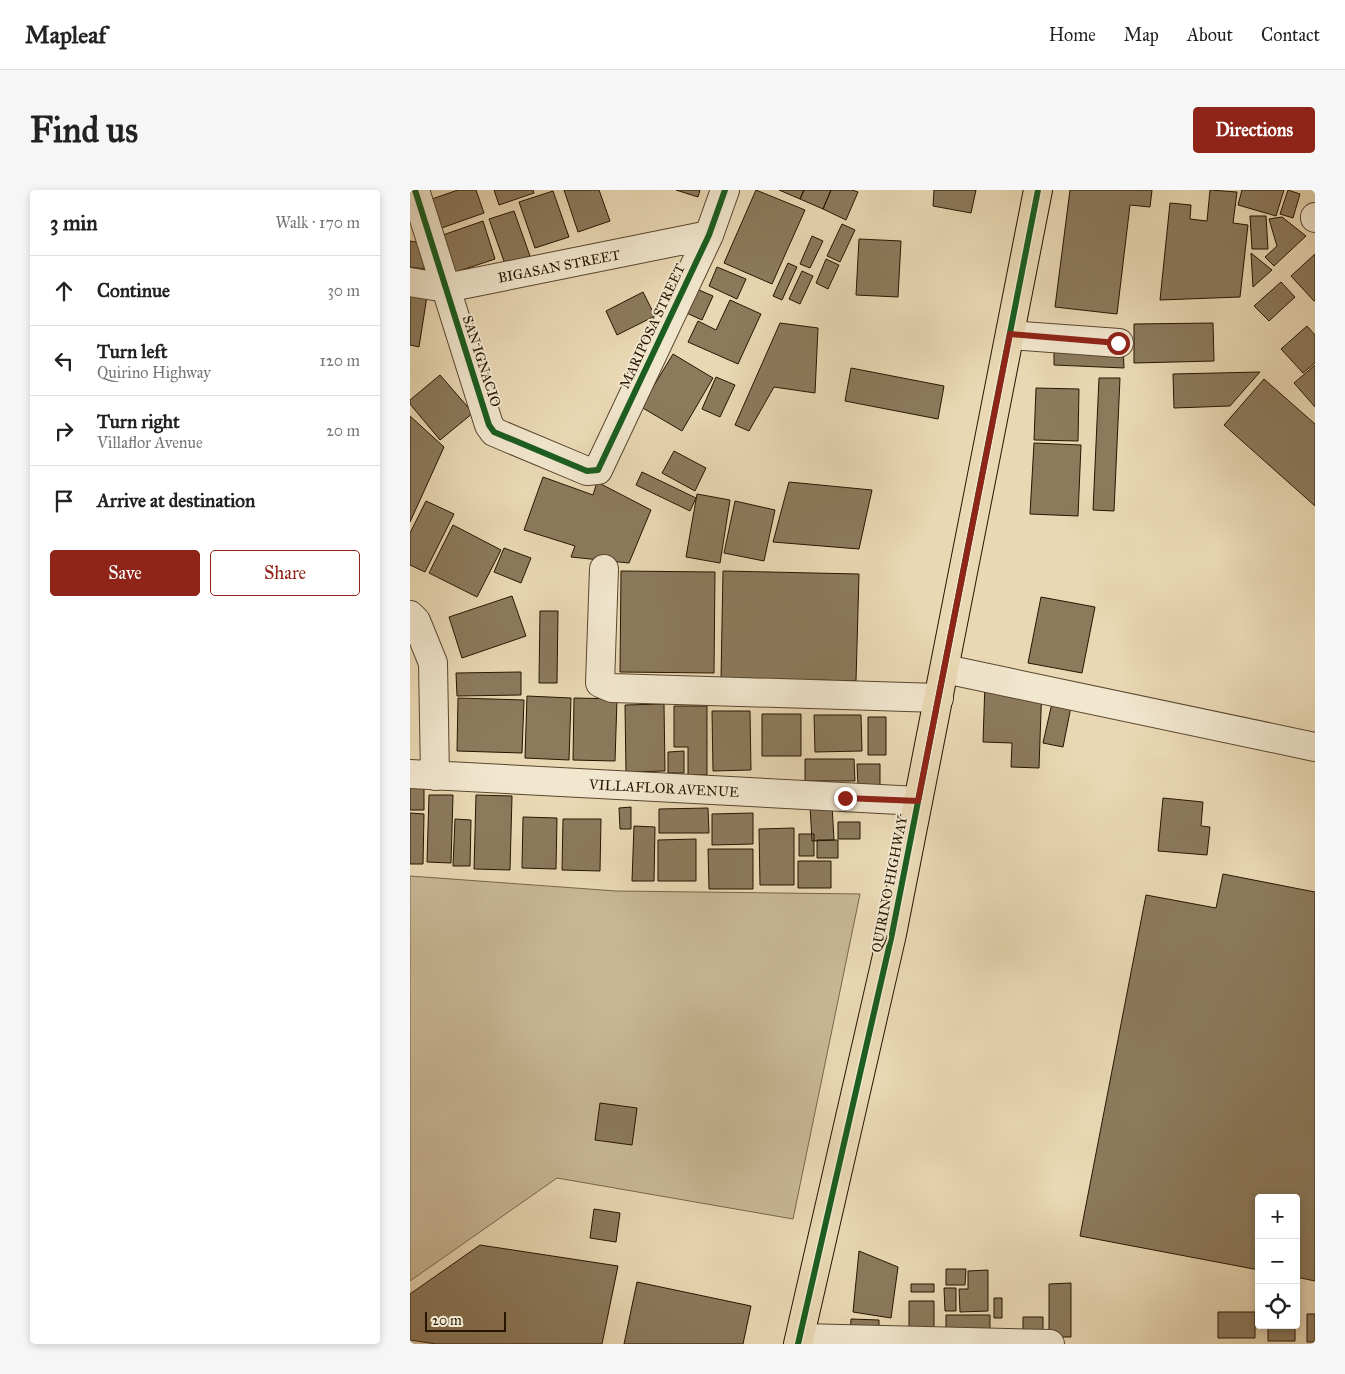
<!DOCTYPE html>
<html lang="en">
<head>
<meta charset="utf-8">
<style>
  :root { --surface:#fff; --page:#f6f6f6; --text:#222; --muted:#767676; --line:#e0e0e0; --accent:#8f2418 }
  body { margin:0; font-family:"IM FELL Great Primer",serif; background:var(--page); color:var(--text) }
  .controls { position:absolute; right:15px; bottom:15px; display:grid; overflow:hidden; border-radius:5px; box-shadow:0 2px 8px #0003 }
  .controls button { width:45px; height:45px; display:grid; place-items:center; padding:0; border:0; border-bottom:1px solid var(--line); background:var(--surface); color:var(--text); font:25px sans-serif }
  .scale { position:absolute; left:15px; bottom:12px; width:81px; box-sizing:border-box; padding-left:5px; border:2px solid #271500; border-top:0; font-size:14px; line-height:18px; white-space:nowrap; color:#271500; -webkit-text-stroke:4px #f1e6ce; paint-order:stroke }
  .stop { position:absolute; width:15px; height:15px; margin:-11px; border:4px solid #8f2418; border-radius:50%; background:#fff }
  .stop.end { background:#8f2418; border-color:#fff; box-shadow:0 1px 5px #0008 }
  .list { margin:0; padding:0; list-style:none }
  h2 { display:flex; justify-content:space-between; align-items:center; height:65px; margin:0; padding:0 20px; font-size:21px }
  h2 small { font-size:16px; font-weight:400; color:var(--muted) }
  .list li { display:grid; grid-template-columns:32px 1fr auto; gap:15px; align-items:center; box-sizing:border-box; height:70px; padding:0 20px; border-top:1px solid var(--line) }
  .list b { display:block; font-size:19px; white-space:nowrap }
  .list p { margin:0; font-size:16px; white-space:nowrap; color:var(--muted) }
  .list em { font-size:16px; font-style:normal; color:var(--muted) }
  .actions { display:flex; gap:10px; padding:15px 20px }
  .actions a { flex:1; padding:11px 0; border:1px solid var(--accent); border-radius:5px; text-align:center; font-size:18px; color:var(--accent) }
  .actions .main { background:var(--accent); color:#fff }
  .icon { flex:none; width:28px; height:28px; fill:none; stroke:currentColor; stroke-width:2; stroke-linecap:round; stroke-linejoin:round }
  .map { position:relative; flex:none; width:905px; height:1154px; overflow:hidden; border-radius:5px }
  header { display:flex; align-items:center; gap:30px; box-sizing:border-box; height:70px; padding:0 25px; background:var(--surface); border-bottom:1px solid var(--line) }
  header strong { font-size:24px }
  nav { display:flex; gap:28px; margin-inline-start:auto; font-size:18px }
  .intro { display:flex; align-items:center; justify-content:space-between; box-sizing:border-box; height:120px; padding:0 30px }
  h1 { margin:0; font-size:35px }
  .button { padding:12px 22px; border-radius:5px; background:var(--accent); color:#fff; font-size:18px; font-weight:700 }
  main { display:flex; gap:30px; padding:0 30px }
  aside { flex:1; background:var(--surface); border-radius:5px; box-shadow:0 2px 8px #0003 }
  .map>svg:first-child { display:block }
  .green { fill:#c8b795; stroke:#78664a }
  .building { fill:#8c7a5d; stroke:#271500 }
  .lines { fill:none; stroke-linecap:round; stroke-linejoin:round }
  .minor-casing { stroke:#58462d; stroke-width:30 }
  .major-casing { stroke:#271500; stroke-width:30 }
  .minor { stroke:#f1e6ce; stroke-width:28 }
  .major { stroke:#e9d8b3; stroke-width:28 }
  .cycleway-casing { stroke:#f1e6ce; stroke-width:9 }
  .cycleway { stroke:#1b5e20; stroke-width:6 }
  .route { stroke:#8f2418; stroke-width:6 }
  .labels { text-anchor:middle; stroke-width:4; stroke-linejoin:round; paint-order:stroke }
  .street-label { font-size:14px; fill:#271500; stroke:#f1e6ce }
</style>
</head>
<body>
<header>
<strong>Mapleaf</strong>
<nav><a>Home</a><a>Map</a><a>About</a><a>Contact</a></nav>
</header>
<div class="intro"><h1>Find us</h1><a class="button">Directions</a></div>
<main>
<aside>
<h2>3 min<small>Walk · 170 m</small></h2>
<ul class="list">
<li><svg class="icon" aria-label="ahead" viewBox="0 0 24 24"><path d="M12 20V5M6 11l6-6 6 6"/></svg><div><b>Continue</b></div><em>30 m</em></li>
<li><svg class="icon" aria-label="left" viewBox="0 0 24 24"><path d="M17 20v-9H6M10 6l-5 5 5 5"/></svg><div><b>Turn left</b><p>Quirino Highway</p></div><em>120 m</em></li>
<li><svg class="icon" aria-label="right" viewBox="0 0 24 24"><path d="M7 20v-9h11M14 6l5 5-5 5"/></svg><div><b>Turn right</b><p>Villaflor Avenue</p></div><em>20 m</em></li>
<li><svg class="icon" aria-label="arrive" viewBox="0 0 24 24"><path d="M6 21V4h12l-3 4 3 4H6"/></svg><div><b>Arrive at destination</b></div></li>
</ul>
<div class="actions"><a class="main">Save</a><a>Share</a></div>
</aside>
<div class="map">
<svg width="905" height="1154" viewBox="0 0 905 1154">
  <rect width="100%" height="100%" fill="#e9d8b3"/>
  <filter id="stains"><feTurbulence type="fractalNoise" baseFrequency=".004" numOctaves="4"/><feColorMatrix values="0 0 0 0 .2 0 0 0 0 .09 0 0 0 0 .02 0 0 0 .5 -.17"/></filter>
  <radialGradient id="worn" r=".72"><stop offset=".6" stop-color="#630" stop-opacity="0"/><stop offset="1" stop-color="#630" stop-opacity=".3"/></radialGradient>
  <path class="green" d="M0,686L206,701L450,704L383,1029L147,988L0,1091Z"/>
  <path class="building" d="M48,0H66L74,23L26,40L16,11Z
    M84,0H123L124,3L89,15Z
    M154,0H189L200,31L168,42Z
    M266,0H290L288,7Z
    M346,0L395,20L362,94L314,73Z
    M369,0H394L390,9Z
    M394,0H421L413,19L390,9Z
    M421,0H442L448,2L436,30L413,19Z
    M524,0H566L561,23L523,16Z
    M660,0H742L740,17L720,15L707,124L645,117Z
    M800,0L827,2L823,33L838,35L830,107L750,110L760,13L781,15L780,29L797,31Z
    M832,0H874L866,26L828,15Z
    M878,0L890,4L883,28L870,24Z
    M143,1L159,47L125,58L109,12Z
    M104,21L120,66L95,74L79,29Z
    M840,26H856L858,59H842Z
    M872,27L896,46L864,76L855,67L867,56L859,29Z
    M73,31L85,69L43,83L30,46Z
    M432,34L445,40L430,72L417,66Z
    M402,46L413,51L400,78L390,74Z
    M449,49L491,51L488,107L446,105Z
    M0,51L20,54L15,79L0,77Z
    M841,63L862,80L843,97Z
    M905,64V111H904L881,86Z
    M416,69L429,75L418,99L406,93Z
    M378,73L387,77L372,110L363,106Z
    M307,77L336,89L327,109L299,96Z
    M392,81L403,86L390,114L379,109Z
    M871,92L885,107L859,131L844,116Z
    M282,97L303,106L292,130L272,121Z
    M233,102L245,126L207,145L196,121Z
    M0,103L17,106L9,157L0,155Z
    M320,110L351,124L328,174L278,152L288,131L306,140Z
    M370,133L408,138L405,203L364,197L339,241L325,235Z
    M803,133L804,171L724,173V134Z
    M897,136L905,145V173L893,183L871,159Z
    M644,150L713,155L714,178L644,175Z
    M263,164L303,188L272,241L231,217Z
    M905,175V217L884,193Z
    M441,178L534,196L528,229L435,211Z
    M850,182L820,216L764,218L763,184Z
    M30,185L63,223L30,250L0,214V210Z
    M306,187L325,195L310,227L292,219Z
    M689,188H710L704,321L683,320Z
    M854,189L905,234V316L814,235Z
    M626,198L669,199L668,251L624,250Z
    M0,226L34,257L0,332Z
    M624,253L671,255L668,326L620,324Z
    M264,261L296,278L285,301L252,283Z
    M232,282L286,308L280,321L226,295Z
    M133,287L183,305L187,292L241,320L219,373L161,367L165,356L114,340Z
    M379,292L462,300L449,359L363,352Z
    M287,304L320,310L310,373L276,367Z
    M16,311L44,324L15,382L0,375V343Z
    M325,311L365,320L354,371L314,363Z
    M43,335L91,360L67,407L19,383Z
    M94,358L121,368L111,393L84,382Z
    M211,381L305,382L304,483L210,482Z
    M313,381L449,384L446,491L311,488Z
    M102,406L116,446L52,468L39,427Z
    M631,407L685,417L672,483L618,473Z
    M130,421H148L147,493H129Z
    M111,482V505L47,506L46,483Z
    M575,492L632,494L629,578L601,577L602,553L573,552Z
    M117,506L161,508L159,570L115,568Z
    M48,508L114,510L112,563L47,561Z
    M164,508L207,509L205,571L163,570Z
    M642,513L661,517L653,557L633,553Z
    M254,514L255,581L216,582L215,515Z
    M264,516H297V585H278V557H264Z
    M302,521H340L341,580L303,581Z
    M352,524H391V566H352Z
    M404,525H451L452,561L405,562Z
    M458,527H476V565H458Z
    M274,561V583H258V562Z
    M395,569H444L445,591H395Z
    M447,574H470V595H448Z
    M0,594L14,595V620H0Z
    M19,605H43L41,673L17,672Z
    M66,605L102,606L100,680L64,679Z
    M753,608L793,612L791,636L800,637L797,665L748,661Z
    M422,615L424,650L402,651L400,616Z
    M221,617V639H210L209,618Z
    M298,618L299,643H249V619Z
    M0,623L14,624L13,674H0Z
    M343,623V654L302,655V624Z
    M113,627L147,628L146,679L112,678Z
    M45,629L61,630L60,676H43Z
    M153,629H191L190,681L152,680Z
    M428,632H450V649H428Z
    M224,636L245,637L244,691H222Z
    M384,638V695H350L349,639Z
    M389,644H404V666H389Z
    M286,649V691H248V650Z
    M407,650H428V668H407Z
    M298,659H343V699H299Z
    M388,671H421V698H388Z
    M813,684L905,702V1091L886,1087V1008H849V1080L670,1046L736,705L806,718Z
    M190,913L227,918L222,955L185,950Z
    M184,1019L210,1023L206,1052L180,1048Z
    M70,1055L208,1076L192,1154H26L0,1150V1104Z
    M449,1061L488,1077L481,1128L443,1122Z
    M536,1079H556L555,1095H536Z
    M578,1080V1121L550,1122L549,1099H558V1081Z
    M227,1092L341,1116L333,1154H214Z
    M661,1093V1147H639V1094Z
    M501,1094H524V1102H501Z
    M534,1098H546V1121H535Z
    M584,1108H592V1128H584Z
    M499,1111H524V1145H499Z
    M808,1122H845V1148H808Z
    M897,1124H905V1152H897Z
    M536,1125H580V1145H536Z
    M613,1127H633V1148H613Z
    M441,1129L469,1130V1144H440Z
    M858,1135H885V1151H858Z"/>
  <g class="lines">
    <g class="minor-casing">
      <path id="minor" d="M5,0L79,235L84,242L177,281L188,280L299,45L315,0
        M905,27V28
        M0,92L36,98L299,45
        M600,145L709,153
        M194,379L190,493L202,498L529,508
        M0,425L6,431L23,473L25,586
        M535,479L905,557
        M0,584L508,611
        M390,1148L640,1154"/>
    </g>
    <g class="major-casing">
      <path id="major" d="M388,1154L482,744L628,0"/>
    </g>
    <use href="#minor" class="minor"/>
    <use href="#major" class="major"/>
    <g class="cycleway-casing">
      <path id="cycleway" d="M5,0L79,235L84,242L177,281L188,280L299,45L315,0
        M388,1154L482,744L628,0"/>
    </g>
    <use href="#cycleway" class="cycleway"/>
  </g>
  <g class="lines">
    <path class="route" d="M435,608L508,611L600,144L708,153"/>
  </g>
  <g class="labels">
    <g class="street-label">
      <text transform="translate(149 76) rotate(-11)" y="5">BIGASAN STREET</text>
      <text transform="translate(242 136) rotate(-65)" y="5">MARIPOSA STREET</text>
      <text transform="translate(72 171) rotate(72)" y="5">SAN IGNACIO</text>
      <text transform="translate(254 598) rotate(3)" y="5">VILLAFLOR AVENUE</text>
      <text transform="translate(479 694) rotate(-79)" y="5">QUIRINO HIGHWAY</text>
    </g>
  </g>
  <rect width="100%" height="100%" filter="url(#stains)"/>
  <rect width="100%" height="100%" fill="url(#worn)"/>
</svg>
<div class="controls">
<button>+</button>
<button>−</button>
<button><svg class="icon" aria-label="locate" viewBox="0 0 24 24"><circle cx="12" cy="12" r="6"/><path d="M12 2v4M12 18v4M2 12h4M18 12h4"/></svg></button>
</div>
<div class="scale">20 m</div>
<div class="stop" style="left:708px;top:153px"></div>
<div class="stop end" style="left:435px;top:608px"></div>
</div>
</main>
</body>
</html>
